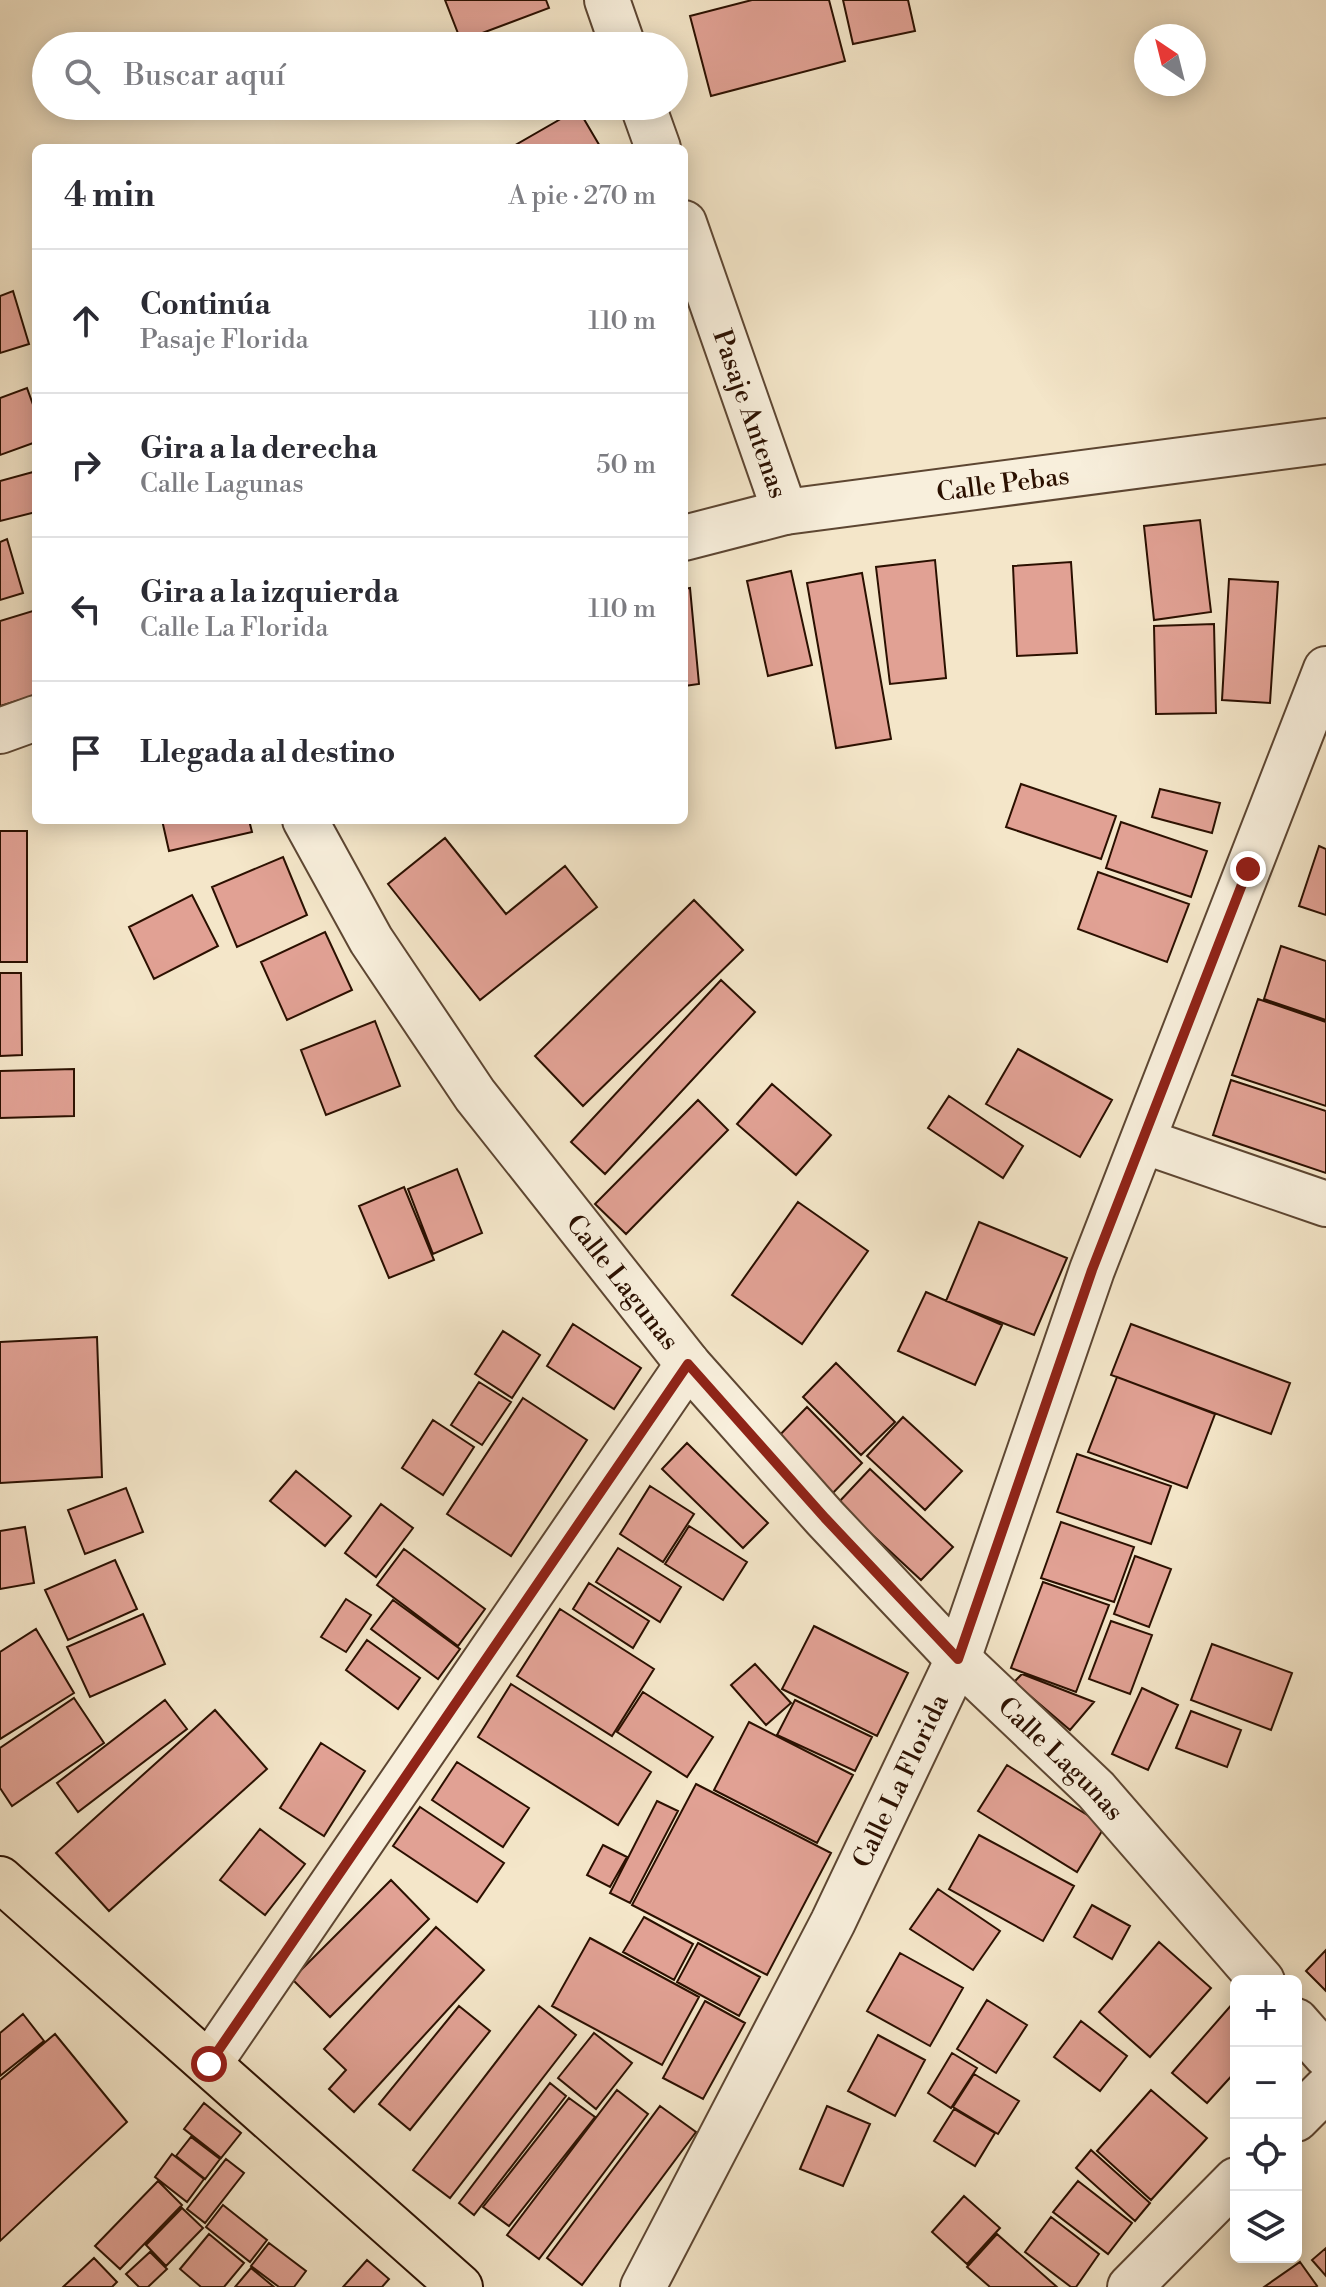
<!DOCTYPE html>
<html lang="es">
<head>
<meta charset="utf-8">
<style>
  :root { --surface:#fff; --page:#f7f7f7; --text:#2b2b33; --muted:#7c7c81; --line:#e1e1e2 }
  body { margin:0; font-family:"Libre Bodoni",serif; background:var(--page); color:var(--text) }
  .controls { position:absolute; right:24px; bottom:24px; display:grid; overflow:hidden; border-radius:12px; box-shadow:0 4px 20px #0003 }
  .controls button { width:72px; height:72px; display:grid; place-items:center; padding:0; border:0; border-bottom:2px solid var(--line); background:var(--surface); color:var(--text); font:40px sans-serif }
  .compass { position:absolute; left:1134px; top:24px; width:72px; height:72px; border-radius:50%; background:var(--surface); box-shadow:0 4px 20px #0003; rotate:325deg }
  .stop { position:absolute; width:24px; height:24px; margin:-18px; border:6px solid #8f2418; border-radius:50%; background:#fff }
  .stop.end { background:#8f2418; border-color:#fff; box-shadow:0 2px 8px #0008 }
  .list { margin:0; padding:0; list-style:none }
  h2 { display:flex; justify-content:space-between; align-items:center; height:104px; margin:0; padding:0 32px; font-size:34px }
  h2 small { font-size:26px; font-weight:400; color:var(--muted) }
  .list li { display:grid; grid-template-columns:52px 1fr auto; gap:24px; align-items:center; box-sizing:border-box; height:144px; padding:0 32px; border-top:2px solid var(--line) }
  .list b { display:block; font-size:30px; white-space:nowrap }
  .list p { margin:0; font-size:26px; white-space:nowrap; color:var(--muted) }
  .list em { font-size:26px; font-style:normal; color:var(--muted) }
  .icon { flex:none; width:44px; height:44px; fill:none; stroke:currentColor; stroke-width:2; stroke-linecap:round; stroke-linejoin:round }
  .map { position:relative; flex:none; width:1326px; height:2287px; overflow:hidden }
  .search { position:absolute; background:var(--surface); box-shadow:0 4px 20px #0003; left:32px; top:32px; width:656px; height:88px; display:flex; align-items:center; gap:20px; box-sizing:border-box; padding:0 28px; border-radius:44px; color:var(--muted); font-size:30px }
  .panel { position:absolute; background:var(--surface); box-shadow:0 4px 20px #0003; left:32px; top:144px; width:656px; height:680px; border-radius:12px }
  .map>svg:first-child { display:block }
  .building { fill:#e1a194; stroke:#2b1000; stroke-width:2 }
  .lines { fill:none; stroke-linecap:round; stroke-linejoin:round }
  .minor-casing { stroke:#5d4632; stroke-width:48 }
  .highway-casing { stroke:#2b1000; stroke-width:48 }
  .minor { stroke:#f8efdc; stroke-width:44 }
  .highway { stroke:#f4e6c9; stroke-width:44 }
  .route { stroke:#8f2418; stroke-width:10 }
  .labels { text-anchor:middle; stroke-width:7; stroke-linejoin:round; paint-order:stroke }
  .street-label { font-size:26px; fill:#2b1000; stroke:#f8efdc }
</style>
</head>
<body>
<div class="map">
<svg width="1326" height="2287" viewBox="0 0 1326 2287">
  <rect width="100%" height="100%" fill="#f4e6c9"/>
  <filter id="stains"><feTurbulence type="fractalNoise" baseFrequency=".0025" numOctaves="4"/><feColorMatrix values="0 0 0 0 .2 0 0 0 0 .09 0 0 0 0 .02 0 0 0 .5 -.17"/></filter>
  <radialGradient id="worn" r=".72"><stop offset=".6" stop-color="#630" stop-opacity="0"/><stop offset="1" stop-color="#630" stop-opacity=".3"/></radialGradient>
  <path class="building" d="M445,0H546L549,8L461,41Z
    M752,0H829L845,61L711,96L690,16Z
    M843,0H908L915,31L853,44Z
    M578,109L601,148H513L512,147Z
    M13,291L29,344L0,353V296Z
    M27,388L36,413V442L0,455V398Z
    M33,472L36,484V512L0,521V481Z
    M1200,520L1211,612L1154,620L1144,526Z
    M7,539L23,593L0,600V542Z
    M935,560L946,678L890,684L876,567Z
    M1071,562L1077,653L1017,656L1013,566Z
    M791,571L812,665L768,676L747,581Z
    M862,573L891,739L836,748L807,583Z
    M1229,579L1278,582L1270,703L1222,700Z
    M690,588L699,684L684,686V589Z
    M36,610V695L0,706V621Z
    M1214,624L1216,713L1156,714L1154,626Z
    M1021,784L1116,816L1101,859L1006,827Z
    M1160,789L1220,803L1212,833L1152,817Z
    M162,820H249L252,832L169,851Z
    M1121,822L1207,851L1191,897L1106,868Z
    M0,831H27V962H0Z
    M445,838L506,914L565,866L597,907L480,1000L388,884Z
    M1319,846L1326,849V915L1299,906Z
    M283,857L307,915L237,947L212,887Z
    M1098,872L1189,904L1167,962L1078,929Z
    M192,895L218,946L154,979L129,927Z
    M694,900L743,950L583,1106L535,1056Z
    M325,932L352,990L287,1020L261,962Z
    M1281,946L1326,961V1020L1264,999Z
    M0,973H21L22,1055L0,1056Z
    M721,980L755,1012L605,1174L571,1142Z
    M1258,999L1326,1022V1106L1232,1075Z
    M375,1021L400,1086L326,1115L301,1050Z
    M1018,1049L1112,1100L1080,1157L986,1104Z
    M74,1069V1116L0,1118V1071Z
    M1231,1080L1326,1111V1173L1213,1135Z
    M772,1084L831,1135L796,1175L737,1124Z
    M949,1096L1023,1146L1003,1178L928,1128Z
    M698,1100L728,1130L626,1234L595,1204Z
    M457,1169L482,1233L433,1254L408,1189Z
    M404,1187L434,1260L389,1278L359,1206Z
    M798,1202L868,1251L802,1344L732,1295Z
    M979,1222L1067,1258L1034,1335L946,1301Z
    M926,1292L1002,1325L975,1385L898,1351Z
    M573,1324L641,1368L614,1409L547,1366Z
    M1131,1324L1290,1383L1271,1434L1111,1375Z
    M503,1331L540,1355L512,1398L475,1374Z
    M97,1337L102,1477L0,1483V1342Z
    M836,1363L895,1422L861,1455L803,1397Z
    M1117,1377L1215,1414L1187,1488L1088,1452Z
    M479,1382L511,1402L482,1445L451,1425Z
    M523,1398L587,1440L511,1556L447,1514Z
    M807,1407L862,1463L828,1498L772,1443Z
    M903,1417L962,1471L925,1510L867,1456Z
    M433,1420L474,1447L443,1495L402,1468Z
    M687,1443L768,1523L743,1548L662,1469Z
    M1077,1454L1171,1486L1151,1544L1057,1512Z
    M870,1469L953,1547L921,1580L838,1503Z
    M296,1471L351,1516L325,1546L270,1501Z
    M650,1486L694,1514L663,1562L620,1534Z
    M126,1488L143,1532L85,1554L68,1510Z
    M381,1504L413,1528L376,1577L345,1553Z
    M1061,1522L1134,1547L1114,1602L1041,1578Z
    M689,1526L747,1562L723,1600L665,1564Z
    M25,1527L34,1583L0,1589V1531Z
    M618,1548L681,1587L660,1622L596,1582Z
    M404,1549L485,1609L458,1646L377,1585Z
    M1135,1556L1171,1569L1149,1627L1114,1614Z
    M115,1560L137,1609L68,1640L45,1590Z
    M1043,1582L1109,1605L1076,1692L1011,1668Z
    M589,1583L649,1621L633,1648L573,1609Z
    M346,1599L371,1615L346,1652L321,1637Z
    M393,1600L460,1649L438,1679L371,1629Z
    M560,1609L654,1669L612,1736L517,1676Z
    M143,1614L165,1664L90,1697L67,1647Z
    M1111,1621L1152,1635L1130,1694L1089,1679Z
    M814,1626L908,1673L877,1736L782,1689Z
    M36,1629L74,1693L0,1739V1652Z
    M367,1640L420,1678L398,1709L346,1670Z
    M1212,1644L1292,1673L1271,1730L1191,1700Z
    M755,1664L791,1703L766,1725L731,1685Z
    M1022,1674L1094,1702L1070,1730L1014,1682Z
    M511,1684L651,1772L618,1825L478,1737Z
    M1142,1688L1178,1705L1148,1770L1112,1754Z
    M643,1692L713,1737L687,1777L617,1732Z
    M74,1698L104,1743L12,1806L0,1788V1748Z
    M165,1700L187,1729L78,1812L57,1783Z
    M795,1700L872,1737L855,1771L777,1735Z
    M215,1710L267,1769L109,1911L56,1853Z
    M1191,1711L1241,1730L1227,1767L1176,1748Z
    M749,1722L853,1775L817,1843L714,1790Z
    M321,1743L365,1771L324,1836L280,1808Z
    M457,1762L529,1808L503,1847L432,1800Z
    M1007,1765L1105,1826L1077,1872L978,1811Z
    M696,1784L831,1853L767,1975L632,1905Z
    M657,1801L678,1811L630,1903L610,1893Z
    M420,1807L504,1863L477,1902L393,1846Z
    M260,1829L305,1864L265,1915L220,1880Z
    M979,1835L1074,1886L1043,1941L949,1889Z
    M603,1845L627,1857L610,1887L587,1875Z
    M391,1880L429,1919L330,2017L292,1979Z
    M938,1889L1000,1931L973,1970L910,1929Z
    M1092,1905L1130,1926L1112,1959L1074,1937Z
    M644,1917L693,1944L674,1980L623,1952Z
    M436,1927L484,1970L354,2112L329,2089L346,2070L324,2049Z
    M590,1938L699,1997L662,2065L552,2006Z
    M1159,1942L1211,1988L1150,2057L1099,2012Z
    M698,1943L760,1977L739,2016L677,1982Z
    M1326,1950V1991L1306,1971Z
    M900,1953L963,1988L930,2046L867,2011Z
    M987,2000L1027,2025L996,2073L957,2049Z
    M705,2001L745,2023L703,2099L663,2078Z
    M1234,2002L1236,2004V2071L1207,2103L1172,2073Z
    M459,2006L490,2031L410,2130L379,2104Z
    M539,2006L576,2035L450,2198L413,2170Z
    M23,2014L44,2041L0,2076V2033Z
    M1081,2021L1127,2056L1100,2091L1054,2057Z
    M594,2033L632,2063L596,2109L558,2078Z
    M55,2034L127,2122L0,2241V2080Z
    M878,2035L925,2060L895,2116L848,2091Z
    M952,2053L977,2068L951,2108L928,2093Z
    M974,2074L1019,2101L998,2134L953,2107Z
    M550,2083L566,2096L474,2215L459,2203Z
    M617,2090L648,2114L539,2259L507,2235Z
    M1151,2090L1207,2138L1151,2200L1097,2151Z
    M569,2098L595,2117L509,2226L483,2207Z
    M204,2103L241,2133L221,2158L184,2129Z
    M660,2106L696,2132L582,2285L547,2258Z
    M827,2106L870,2124L843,2186L800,2169Z
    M954,2109L995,2133L975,2166L934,2141Z
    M191,2137L220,2159L205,2179L176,2156Z
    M1091,2150L1150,2203L1135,2221L1076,2168Z
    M172,2154L204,2179L187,2202L155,2177Z
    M226,2159L244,2173L205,2223L187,2209Z
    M158,2181L182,2205L120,2269L95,2246Z
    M1078,2181L1132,2223L1108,2254L1053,2212Z
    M964,2196L1000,2228L967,2264L932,2232Z
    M223,2205L267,2240L250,2262L206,2227Z
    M182,2208L203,2228L166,2266L146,2245Z
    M1051,2217L1099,2254L1076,2287H1071L1025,2252Z
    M209,2234L244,2263L224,2287H201L180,2269Z
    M997,2234L1057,2287H990L967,2267Z
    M269,2243L306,2271L294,2287H279L251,2266Z
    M1326,2248V2276L1312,2260Z
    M150,2252L167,2269L148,2287H139L126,2274Z
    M94,2258L117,2282L112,2287H63Z
    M367,2260L389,2279L382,2287H343Z
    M1300,2262L1317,2286L1315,2287H1264Z
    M251,2268L274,2287H235Z"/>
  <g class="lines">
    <g class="minor-casing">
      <g id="minor">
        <path d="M607,0L623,46"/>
        <path d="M643,106L658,148"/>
        <path id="s1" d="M684,223L785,512"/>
        <path id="s2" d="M684,538L785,512L1326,441"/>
        <path d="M0,731L36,718"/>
        <path id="s3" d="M305,820L371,940L475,1095L688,1364L825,1518L958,1659L1096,1790L1262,1981"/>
        <path d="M1143,1141L1326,1204"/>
        <path d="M1296,2021L1326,2055"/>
        <path d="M209,2064L688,1364"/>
        <path d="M1296,2119L1326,2089"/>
        <path id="s4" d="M643,2287L833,1922L958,1659L1092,1270L1326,669"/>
        <path d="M1130,2287L1236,2180"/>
      </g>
    </g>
    <g class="highway-casing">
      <path id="highway" d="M0,1879L460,2287"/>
    </g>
    <use href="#minor" class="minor"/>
    <use href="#highway" class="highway"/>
  </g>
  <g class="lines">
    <path class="route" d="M209,2064L688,1364L825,1518L958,1659L1092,1270L1248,869"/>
  </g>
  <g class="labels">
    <g class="street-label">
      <text dy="9" stroke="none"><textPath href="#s1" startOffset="202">Pasaje Antenas</textPath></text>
      <text dy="9" stroke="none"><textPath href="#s2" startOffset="324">Calle Pebas</textPath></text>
      <text dy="9" stroke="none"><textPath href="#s3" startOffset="562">Calle Lagunas</textPath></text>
      <text dy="9" stroke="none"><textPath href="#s3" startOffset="1210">Calle Lagunas</textPath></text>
      <text dy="9" stroke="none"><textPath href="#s4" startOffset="568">Calle La Florida</textPath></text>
    </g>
  </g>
  <rect width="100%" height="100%" filter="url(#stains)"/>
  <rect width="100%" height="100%" fill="url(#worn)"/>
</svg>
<div class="controls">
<button>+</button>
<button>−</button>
<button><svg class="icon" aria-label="locate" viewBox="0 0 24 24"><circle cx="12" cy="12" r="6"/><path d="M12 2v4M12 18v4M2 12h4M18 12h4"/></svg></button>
<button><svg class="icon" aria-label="layers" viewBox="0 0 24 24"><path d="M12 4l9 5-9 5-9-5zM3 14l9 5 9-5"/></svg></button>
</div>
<svg class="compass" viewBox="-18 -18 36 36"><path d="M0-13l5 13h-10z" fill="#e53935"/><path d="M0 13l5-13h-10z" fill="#7c7c81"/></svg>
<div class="stop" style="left:209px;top:2064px"></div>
<div class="stop end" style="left:1248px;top:869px"></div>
<div class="search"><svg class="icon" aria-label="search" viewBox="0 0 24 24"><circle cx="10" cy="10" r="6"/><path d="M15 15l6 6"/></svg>Buscar aquí</div>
<section class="panel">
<h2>4 min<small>A pie · 270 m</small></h2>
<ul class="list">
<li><svg class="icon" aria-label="ahead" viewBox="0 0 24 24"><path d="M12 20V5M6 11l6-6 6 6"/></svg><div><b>Continúa</b><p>Pasaje Florida</p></div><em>110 m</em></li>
<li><svg class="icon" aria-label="right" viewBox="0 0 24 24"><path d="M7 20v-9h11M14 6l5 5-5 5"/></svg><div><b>Gira a la derecha</b><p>Calle Lagunas</p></div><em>50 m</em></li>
<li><svg class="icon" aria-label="left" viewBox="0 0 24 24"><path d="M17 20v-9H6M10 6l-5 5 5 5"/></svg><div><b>Gira a la izquierda</b><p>Calle La Florida</p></div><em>110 m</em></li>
<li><svg class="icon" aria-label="arrive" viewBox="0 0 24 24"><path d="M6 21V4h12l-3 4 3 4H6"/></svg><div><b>Llegada al destino</b></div></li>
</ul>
</section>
</div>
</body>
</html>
